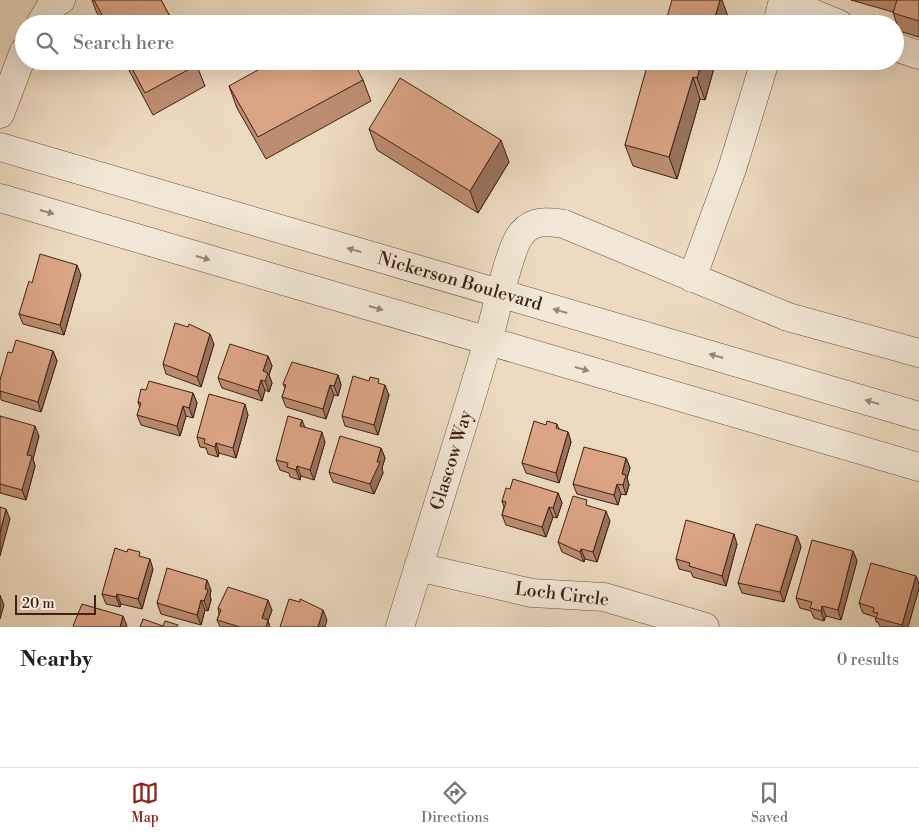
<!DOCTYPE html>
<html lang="en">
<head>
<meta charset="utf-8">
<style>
  :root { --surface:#fff; --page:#f2f2f2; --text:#222; --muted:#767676; --line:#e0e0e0; --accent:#8f2418 }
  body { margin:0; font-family:"Libre Bodoni",serif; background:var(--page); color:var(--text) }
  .scale { position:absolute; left:15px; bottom:12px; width:81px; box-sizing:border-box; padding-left:5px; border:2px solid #402113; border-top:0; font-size:14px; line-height:18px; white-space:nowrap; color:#402113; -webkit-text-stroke:4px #f3e8d7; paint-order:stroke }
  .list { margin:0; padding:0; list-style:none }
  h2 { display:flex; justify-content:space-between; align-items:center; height:65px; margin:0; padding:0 20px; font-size:21px }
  h2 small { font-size:16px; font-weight:400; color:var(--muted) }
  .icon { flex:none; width:28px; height:28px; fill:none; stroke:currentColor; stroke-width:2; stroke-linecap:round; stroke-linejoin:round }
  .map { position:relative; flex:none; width:919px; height:627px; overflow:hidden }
  .search { position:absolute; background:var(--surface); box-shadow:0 5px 20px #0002; left:15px; right:15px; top:15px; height:55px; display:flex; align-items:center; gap:12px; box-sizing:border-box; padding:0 18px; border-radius:28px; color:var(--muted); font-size:19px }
  .sheet { height:140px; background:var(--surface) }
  nav { display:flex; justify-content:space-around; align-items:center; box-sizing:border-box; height:70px; border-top:1px solid var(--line); background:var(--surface); font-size:14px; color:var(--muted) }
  nav a { display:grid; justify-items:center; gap:2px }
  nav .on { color:var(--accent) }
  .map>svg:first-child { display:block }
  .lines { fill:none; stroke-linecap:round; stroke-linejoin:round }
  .minor-casing { stroke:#6b503e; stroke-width:29 }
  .minor { stroke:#f3e8d7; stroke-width:28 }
  .wall { fill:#bc8d72; stroke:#402113 }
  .shaded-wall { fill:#99735d; stroke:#402113 }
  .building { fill:#dba485; stroke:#402113 }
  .oneway { fill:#9a8475 }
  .labels { text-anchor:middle; stroke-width:4; stroke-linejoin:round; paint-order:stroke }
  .street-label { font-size:18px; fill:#402113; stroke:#f3e8d7 }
</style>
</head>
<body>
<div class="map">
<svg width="919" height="627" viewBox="0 0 919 627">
  <rect width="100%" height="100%" fill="#eddbc1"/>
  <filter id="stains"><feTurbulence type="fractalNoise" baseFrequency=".004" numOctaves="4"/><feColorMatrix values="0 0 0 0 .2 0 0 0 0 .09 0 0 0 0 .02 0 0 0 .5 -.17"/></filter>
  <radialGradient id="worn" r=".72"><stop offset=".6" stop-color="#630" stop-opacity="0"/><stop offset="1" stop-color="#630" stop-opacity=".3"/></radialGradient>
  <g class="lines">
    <g class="minor-casing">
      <path id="minor" d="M40,24L51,6L61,0
        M777,24L782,4L812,13L839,24
        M895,47L919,55
        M0,114L24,51
        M0,147L919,416
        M0,198L919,467
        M692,278L732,169L765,61
        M418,567L532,593L604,597L705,627
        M400,627C429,532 460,436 488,341C495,318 509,247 522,233C534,219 549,222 564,224L788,317L919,353"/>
    </g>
    <use href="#minor" class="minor"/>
  </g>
  <path class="wall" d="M92,0H161L174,24H103L96,11Z
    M851,0H919V37L899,31L893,12Z
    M124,61H195L205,86L153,115Z
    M654,61H716L705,100L700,99L677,179L633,166L625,145Z
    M363,80L371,101L266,159L237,108L229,86Z
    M369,129L509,162L478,213L377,150Z
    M81,275L64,335L23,324L19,314L32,283Z
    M214,344L201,387L166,374L163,364Z
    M53,351L57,361L41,412L1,400L0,380L12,353Z
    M268,356L272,366L269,375L272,383L269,392L265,390L262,401L222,388L218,378Z
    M338,375L341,385L338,396L334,395L326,419L286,407L282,397L285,388L283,384Z
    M381,384L389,395L378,435L345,426L342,416Z
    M146,390L193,393L197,403L193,418L186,416L180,436L141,425L137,415L140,408L138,402Z
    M248,415L236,458L219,453L218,457L208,454L206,448L200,447L197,437Z
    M0,416L39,436L33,459L35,466L26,500L0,493Z
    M557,424L559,429L568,432L571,442L559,483L526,473L522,463L546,425Z
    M305,427L325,442L314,480L301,476L300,480L290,477L289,473L280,470L276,460Z
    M381,448L385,458L382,468L383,473L374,494L333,482L329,472Z
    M626,458L630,468L627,478L629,485L626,495L621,494L618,505L577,494L573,484Z
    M510,489L558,493L562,503L557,518L553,517L546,537L506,525L502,515L504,507L502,501Z
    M589,506L610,521L597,562L585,559L584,562L562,552L558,542Z
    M797,536L801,547L784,602L742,593L738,583Z
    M737,544L726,586L693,577L691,572L679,569L676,559Z
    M853,551L857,561L841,620L826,616L824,621L814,618L811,611L800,608L796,598Z
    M141,557L153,569L142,609L121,604L120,607L106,604L102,594Z
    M916,576L919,584V588L908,627H880L878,622H876L875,617L863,613L859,603Z
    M211,590L210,595L211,600L208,611L205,610L201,625L161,614L157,603Z
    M218,608L272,610L268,621L270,627H220L217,620L219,614Z"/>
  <path class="shaded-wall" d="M720,0H722L729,19L727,24H713Z
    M702,61H716L705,100L697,78Z
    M693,77L700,99L677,179L669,157Z
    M501,140L509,162L478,213L470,191Z
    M77,265L81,275L64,335L60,325Z
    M210,334L214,344L201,387L197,377Z
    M53,351L57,361L41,412L38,402Z
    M268,356L272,366L269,375L272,383L269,392L265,381L263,371Z
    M338,375L341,385L338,396L334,386Z
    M261,380L265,390L262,401L258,391Z
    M330,385L334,395L326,419L323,409Z
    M385,385L389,395L378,435L374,425Z
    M193,393L197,403L193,418L189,408Z
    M245,404L248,415L236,458L233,448Z
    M183,406L186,416L180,436L177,426Z
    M302,420L306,430L300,426Z
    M35,426L39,436L33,459L35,466L26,500L22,490L27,455Z
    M322,432L325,442L314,480L310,470Z
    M568,432L571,442L559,483L556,473Z
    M216,443L219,453L218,457L215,447Z
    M381,448L385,458L382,468L383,473L374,494L370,484Z
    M626,458L630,468L627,478L629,485L626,495L623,485L622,474Z
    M297,466L301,476L300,480L296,470Z
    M617,484L621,494L618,505L614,495Z
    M558,493L562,503L557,518L553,508Z
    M549,507L553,517L546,537L542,527Z
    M6,509L10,519L0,556V533Z
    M606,511L610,521L597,562L593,552Z
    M734,534L737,544L726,586L722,576Z
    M797,536L801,547L784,602L780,592Z
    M581,549L585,559L584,562L580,552Z
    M853,551L857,561L841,620L838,610Z
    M150,559L153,569L142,609L138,599Z
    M916,576L919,584V588L908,627H903L902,625Z
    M207,580L211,590L210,595L211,600L208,611L204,601L205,589Z
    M117,594L121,604L120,607L116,597Z
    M0,595L4,605L0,619Z
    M201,600L205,610L201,625L197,615Z
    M268,600L272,610L268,621L270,627H265L262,618Z
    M822,606L826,616L824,621L821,611Z
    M323,610L327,620L325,627H318Z
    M123,616L127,626L126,627H120Z"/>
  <path class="building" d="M94,0H161L174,24H107Z
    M672,0H720L713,24H665Z
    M897,0H919V21L893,13Z
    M128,61H195L197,65L145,93Z
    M274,61H353L363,80L258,137L229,86Z
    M654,61H702L697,78L693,77L669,157L625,145L648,63L653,64Z
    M400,78L501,140L470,191L369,129Z
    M40,254L77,265L60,325L19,314L29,281L32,283Z
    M175,323L188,327L189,324L210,334L197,377L163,364Z
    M16,340L53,351L38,402L0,391V380L8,352L12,353Z
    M230,344L268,356L263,371L268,373L265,381L261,380L258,391L218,378Z
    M292,362L338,375L334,386L330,385L323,409L282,397L286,385L283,384Z
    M353,376L369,381L370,377L379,379L378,383L385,385L374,425L342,416Z
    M149,381L193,393L189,408L183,406L177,426L137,415L141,403L138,402L141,389L146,390Z
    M209,394L245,404L233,448L216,443L215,447L204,443L205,439L197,437Z
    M0,416L35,426L27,455L32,456L22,490L0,484Z
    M288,416L302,420L300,426L322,432L310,470L297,466L296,470L287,467L288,463L276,460Z
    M534,421L546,425L547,421L557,424L556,428L568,432L556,473L522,463Z
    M340,436L381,448L377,462H380L370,484L329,472Z
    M584,447L626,458L622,474L626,475L623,485L617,484L614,495L573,484Z
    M513,479L558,493L553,508L549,507L542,527L502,515L506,502L502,501L506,488L510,489Z
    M573,496L587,500L586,505L606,511L593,552L581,549L580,552L558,542Z
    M0,507L6,509L0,533Z
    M686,520L734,534L722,576L689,566L690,563L676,559Z
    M756,524L797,536L780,592L738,583Z
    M812,540L853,551L838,610L822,606L821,611L810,608L812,602L796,598Z
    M115,548L127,552L128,549L140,552L139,556L150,559L138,599L117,594L116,597L102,594Z
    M871,563L916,576L902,625L876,618L878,613L873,612L874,608L859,603Z
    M167,568L207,580L205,589L208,590L204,601L201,600L197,615L157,603Z
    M228,587L268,600L262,618L268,620L266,627H240L217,620L221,610L218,608Z
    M289,599L300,602V599L323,610L318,627H280Z
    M82,604L123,616L120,627H75L73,626Z
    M143,619L163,626L165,621L178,625L177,627H140Z"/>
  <defs><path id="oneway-solid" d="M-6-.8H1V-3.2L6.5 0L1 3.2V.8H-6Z" transform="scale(1.25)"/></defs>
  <g class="oneway">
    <use href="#oneway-solid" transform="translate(47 212) rotate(16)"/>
    <use href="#oneway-solid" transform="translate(354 250) rotate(-164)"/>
    <use href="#oneway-solid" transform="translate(203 258) rotate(16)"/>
    <use href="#oneway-solid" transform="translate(376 308) rotate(16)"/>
    <use href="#oneway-solid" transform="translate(560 311) rotate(-164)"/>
    <use href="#oneway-solid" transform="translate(716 356) rotate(-164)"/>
    <use href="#oneway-solid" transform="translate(582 369) rotate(16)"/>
    <use href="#oneway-solid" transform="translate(872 402) rotate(-164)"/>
  </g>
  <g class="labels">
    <g class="street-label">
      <text transform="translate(460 281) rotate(16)" y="6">Nickerson Boulevard</text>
      <text transform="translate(451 460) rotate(-73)" y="6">Glascow Way</text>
      <text transform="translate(562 594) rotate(7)" y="6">Loch Circle</text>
    </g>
  </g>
  <rect width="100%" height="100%" filter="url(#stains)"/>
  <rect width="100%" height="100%" fill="url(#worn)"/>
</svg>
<div class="scale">20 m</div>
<div class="search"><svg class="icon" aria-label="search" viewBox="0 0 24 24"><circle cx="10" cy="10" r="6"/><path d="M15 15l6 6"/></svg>Search here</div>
</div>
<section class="sheet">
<h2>Nearby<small>0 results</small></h2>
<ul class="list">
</ul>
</section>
<nav>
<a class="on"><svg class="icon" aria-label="map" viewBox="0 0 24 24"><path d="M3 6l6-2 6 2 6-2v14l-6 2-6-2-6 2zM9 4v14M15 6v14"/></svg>Map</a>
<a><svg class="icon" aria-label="directions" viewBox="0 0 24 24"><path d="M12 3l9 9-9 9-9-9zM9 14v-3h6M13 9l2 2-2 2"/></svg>Directions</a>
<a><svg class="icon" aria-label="saved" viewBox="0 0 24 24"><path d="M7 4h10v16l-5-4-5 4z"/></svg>Saved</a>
</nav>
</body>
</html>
